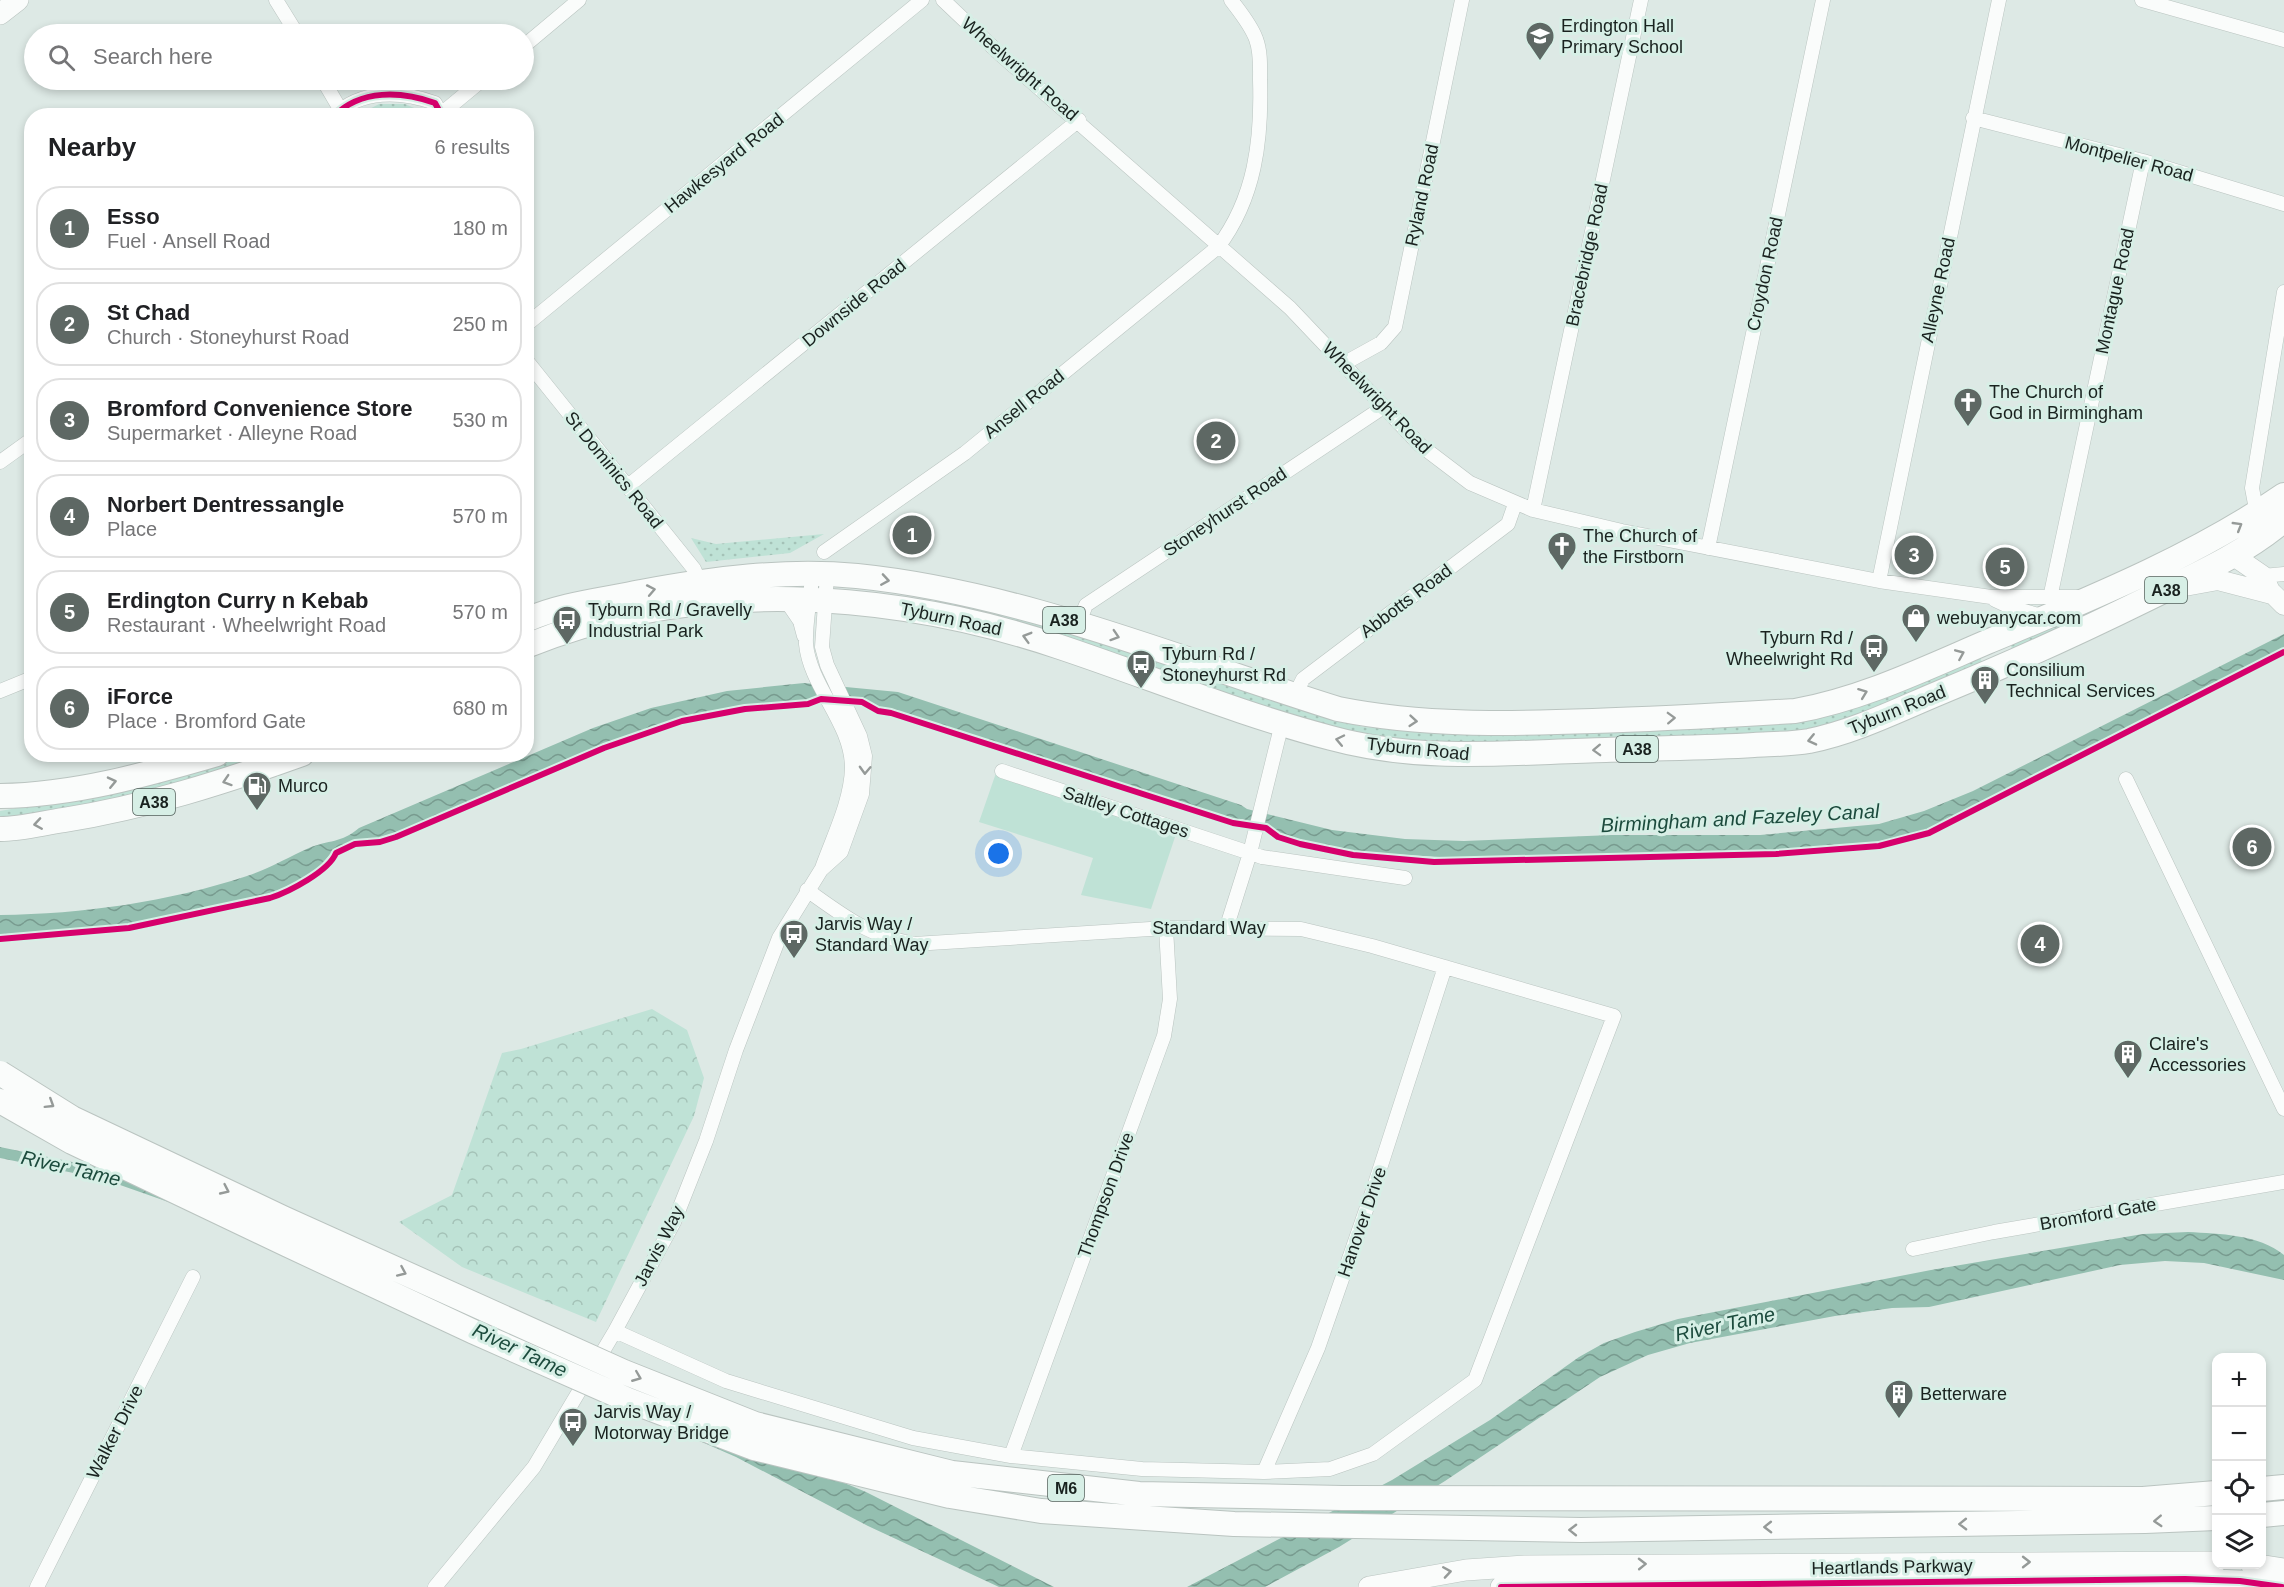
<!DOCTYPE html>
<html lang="en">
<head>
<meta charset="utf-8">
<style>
  :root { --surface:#fff; --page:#f2f2f2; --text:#202124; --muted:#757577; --line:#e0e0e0; --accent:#5e6864 }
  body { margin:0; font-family:Helvetica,sans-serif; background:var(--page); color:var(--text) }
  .controls { position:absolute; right:18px; bottom:18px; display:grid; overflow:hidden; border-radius:12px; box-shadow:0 3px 9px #0003 }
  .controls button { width:54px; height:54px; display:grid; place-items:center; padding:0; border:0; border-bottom:2px solid var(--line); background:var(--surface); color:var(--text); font:30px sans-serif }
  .you { position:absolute; left:999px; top:854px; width:21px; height:21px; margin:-15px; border:4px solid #fff; border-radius:50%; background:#1a73e8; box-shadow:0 0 0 9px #1a73e833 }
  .badge { display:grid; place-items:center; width:39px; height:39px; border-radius:50%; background:var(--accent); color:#fff; font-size:20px; font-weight:700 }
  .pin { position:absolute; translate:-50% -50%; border:3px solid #fff; box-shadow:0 2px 6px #0006 }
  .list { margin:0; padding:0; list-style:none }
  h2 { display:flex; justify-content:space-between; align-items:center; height:78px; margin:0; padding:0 24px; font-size:26px }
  h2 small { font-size:20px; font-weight:400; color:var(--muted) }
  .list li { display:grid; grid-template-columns:39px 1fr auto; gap:18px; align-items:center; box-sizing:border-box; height:84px; margin:0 12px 12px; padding:0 12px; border:2px solid var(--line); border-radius:24px }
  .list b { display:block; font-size:22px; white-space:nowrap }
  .list p { margin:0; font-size:20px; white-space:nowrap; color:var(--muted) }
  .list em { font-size:20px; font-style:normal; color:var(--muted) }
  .icon { flex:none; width:33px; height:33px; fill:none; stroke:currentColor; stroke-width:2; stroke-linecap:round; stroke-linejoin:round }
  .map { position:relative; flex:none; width:2284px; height:1587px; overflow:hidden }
  .search { position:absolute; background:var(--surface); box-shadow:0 3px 9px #0003; left:24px; top:24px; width:510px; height:66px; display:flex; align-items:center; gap:15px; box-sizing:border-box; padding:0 21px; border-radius:33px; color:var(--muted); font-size:22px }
  .panel { position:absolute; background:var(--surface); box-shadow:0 3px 9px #0003; left:24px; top:108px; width:510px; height:654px; border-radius:24px }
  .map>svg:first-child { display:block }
  .grass { fill:url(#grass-dots) }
  .forest { fill:url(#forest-crowns) }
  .garden { fill:#bfe2d6 }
  .water { fill:url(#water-waves) }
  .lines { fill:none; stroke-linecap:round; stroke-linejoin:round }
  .street-casing { stroke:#bac4c0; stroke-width:15 }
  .secondary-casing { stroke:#bac4c0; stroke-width:21 }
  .primary-casing { stroke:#bac4c0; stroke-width:22 }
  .highway-casing { stroke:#bac4c0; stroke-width:26 }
  .street { stroke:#fafcfb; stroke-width:14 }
  .secondary { stroke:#fafcfb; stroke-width:20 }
  .primary { stroke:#fafcfb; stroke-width:21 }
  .highway { stroke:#fafcfb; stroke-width:24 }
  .highway-bridge-casing { stroke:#bac4c0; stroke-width:26; stroke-linecap:butt }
  .highway-bridge { stroke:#fafcfb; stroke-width:24 }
  .cycleway-casing { stroke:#d7efe6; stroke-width:10 }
  .cycleway { stroke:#d6006c; stroke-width:6 }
  .oneway { stroke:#959a98 }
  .labels { text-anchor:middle; stroke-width:6; stroke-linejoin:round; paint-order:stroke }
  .shield { fill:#d7efe6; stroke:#52605b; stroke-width:1.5 }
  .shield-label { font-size:16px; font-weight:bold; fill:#19221f }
  .poi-label { font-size:18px; fill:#19221f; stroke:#d7efe6; text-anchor:start }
  .street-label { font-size:18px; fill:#19221f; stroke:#d7efe6 }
  .water-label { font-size:20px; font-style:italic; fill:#1c4b3d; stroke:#d7efe6 }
</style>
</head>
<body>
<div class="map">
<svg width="2284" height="1587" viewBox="0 0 2284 1587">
  <defs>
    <pattern id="grass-dots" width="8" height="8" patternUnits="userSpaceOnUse" patternTransform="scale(1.5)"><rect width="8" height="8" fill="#bfe2d6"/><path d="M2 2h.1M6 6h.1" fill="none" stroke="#a4c2b7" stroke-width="1.8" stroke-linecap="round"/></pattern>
    <pattern id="forest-crowns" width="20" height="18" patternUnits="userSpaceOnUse" patternTransform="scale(1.5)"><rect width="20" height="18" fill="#bfe2d6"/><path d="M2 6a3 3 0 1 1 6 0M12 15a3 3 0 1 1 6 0" fill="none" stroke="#a4c2b7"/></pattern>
    <pattern id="water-waves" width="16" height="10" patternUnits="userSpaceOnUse" patternTransform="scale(1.5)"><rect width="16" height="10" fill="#94bfb0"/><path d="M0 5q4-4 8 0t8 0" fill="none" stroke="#789b8f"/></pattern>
  </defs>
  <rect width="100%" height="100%" fill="#dde9e5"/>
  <path class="grass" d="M379,104H405L430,115H358Z
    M824,534L790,553L706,562L691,538L716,544Z
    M938,600L997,607L1328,717L1363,727L1434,732L1859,705L1960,667L1980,657L1983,665L1823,731L1456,748L1362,739L972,611L937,602Z
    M2059,624L2061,628L1997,659L1996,656L2012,649L2010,643Z
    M248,755H288L166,793L0,820V811L141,786Z"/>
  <path class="forest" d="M652,1009L687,1030L704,1078L694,1116L596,1322L462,1267L399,1222L452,1195L502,1053L521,1049Z"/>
  <path class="garden" d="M996,773L1176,834L1151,909L1081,895L1093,858L979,822Z"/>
  <path class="water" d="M2284,634V649L1928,830L1883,842L1771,851L1457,858L1355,852L1286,837L1272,828L1242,819L1235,820L875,708L864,700L816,698L806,703L746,706L681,718L579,754L402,831L379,839L353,841L333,851L318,868L288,888L271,895L123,926L0,935V915C83,914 168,902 247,876C268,869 289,857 309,848C328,840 342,843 359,828L593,728L651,708L727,691L804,683L898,692L1241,805L1247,809L1332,830L1405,839L1464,841L1612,835H1760L1879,824L1924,811L1973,791Z
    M0,1147L135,1175L667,1409L866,1492L1054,1587H999L868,1526L736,1457L461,1336L177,1205L103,1179L0,1158Z
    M2188,1232C2220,1234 2258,1234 2284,1255V1280L2204,1263L2165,1261L2120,1265L1929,1307L1892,1308L1835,1316L1690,1343L1648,1355L1600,1377L1445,1481L1339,1547L1265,1587H1187L1392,1480L1490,1420L1579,1357L1604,1343L1635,1332L1678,1319L1931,1270L2143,1234Z"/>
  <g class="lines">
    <g class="street-casing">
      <path id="street" d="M276,0L297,34
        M943,0L1000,54L1290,308L1420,445L1470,483L1533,510L1622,531L1879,581L1991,597H2079
        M2142,0L2284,40
        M524,46L579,0
        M323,80L340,109
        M441,114L482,80
        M334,116C361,89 401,91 435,103L442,116
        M1973,118L2143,161L2284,204
        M526,325L922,0
        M526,360L694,569L699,581
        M1343,364L1381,343L1395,327L1462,0
        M0,462L32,439
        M628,486L1079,120
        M1533,510L1641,0
        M2262,511L2255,504L2252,488L2284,292
        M1708,548L1823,0
        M824,552L965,453L1218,247C1255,198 1262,140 1260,80C1260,67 1261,52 1256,39C1251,25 1240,12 1231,0
        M812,575C811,597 805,622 806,644C810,687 852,723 852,768C851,802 833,837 822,868
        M2263,576L2284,574
        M1879,581L1999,0
        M2050,598L2143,161
        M785,599L800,621L804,636
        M1995,600L2010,607L2045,617
        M1078,624L1086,605L1382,408
        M0,691L32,678
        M1295,695L1303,679L1508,524L1515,504
        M1002,771L1262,857L1405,878
        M2126,779L2284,1109
        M1227,926L1250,853L1282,723
        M1913,1249L1994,1232L2284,1182
        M615,1331L726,1381L913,1438L1011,1456L1142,1469L1264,1472L1330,1469L1373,1454L1475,1380L1614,1016L1372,946L1301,929L1166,928L914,944C867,935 845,917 807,890
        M1011,1456L1164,1036L1170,999L1166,928
        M1264,1472L1318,1348L1374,1187L1445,967
        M37,1587L193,1277
        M435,1587L534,1467L615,1331L674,1222L706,1141L736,1050L779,938L821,870L841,852L862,794L865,756L860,736L827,665L822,647L827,575"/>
    </g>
    <g class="secondary-casing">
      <path id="secondary" d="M2234,556L2263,576L2270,591L2284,605
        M2185,586L2218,580L2272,594"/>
    </g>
    <g class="primary-casing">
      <path id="primary" d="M0,14L18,0
        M2251,1564L2284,1569
        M1369,1587L1466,1570L1525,1566L2216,1562
        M1501,1587L2185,1579L2240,1581L2282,1587"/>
    </g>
    <g class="highway-casing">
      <path id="highway" d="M526,620C562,604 603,600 641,592C711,579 786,569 857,576C1023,593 1180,660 1338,709C1423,726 1507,724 1593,721C1661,719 1728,715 1795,711C1862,699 1924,669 1987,642C2087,600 2194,557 2284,495
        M526,646C695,577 890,590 1060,647C1150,677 1239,714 1331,738C1422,763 1513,752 1606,750C1656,748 1705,748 1754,745C1772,744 1791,744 1809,741C1854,732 1896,711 1939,693C2010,664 2080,632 2149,598C2196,575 2244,554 2284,520
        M0,796C74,795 145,775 217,754
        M0,829C21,829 43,823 64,820C146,807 224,782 302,754
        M2262,1489L2284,1487
        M2262,1515L2284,1513"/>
    </g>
    <use href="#street" class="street"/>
    <use href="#secondary" class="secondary"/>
    <use href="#primary" class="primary"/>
    <use href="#highway" class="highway"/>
    <g class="highway-bridge-casing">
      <path id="highway-bridge" d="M0,1073L72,1118L283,1218L624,1372L755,1424L952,1473L1139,1494L1342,1498L2143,1499L2216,1493
        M0,1101L72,1142L288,1245L474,1332L628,1400L754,1448L950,1496L1041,1511L1234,1524L1581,1530L2145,1521L2216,1518"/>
    </g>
    <use href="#highway-bridge" class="highway-bridge"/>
    <g class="cycleway-casing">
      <path id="cycleway" d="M334,116C361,89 401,91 435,103L442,116
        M0,939L129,928L270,898C289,892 329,871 336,853L355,844L380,842L396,837L604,748L682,721L745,709L808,704L821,699L862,702L878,711L891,713L1233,823L1266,828L1278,837L1300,844L1353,855L1434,862L1776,854L1879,846L1929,833L2284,652
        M1501,1587L2185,1579L2240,1581L2282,1587"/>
    </g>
    <use href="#cycleway" class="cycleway"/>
  </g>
  <defs><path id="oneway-chevron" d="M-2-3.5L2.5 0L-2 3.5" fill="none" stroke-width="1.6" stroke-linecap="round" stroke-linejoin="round" transform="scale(1.5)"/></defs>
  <g class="oneway">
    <use href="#oneway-chevron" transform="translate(2238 526) rotate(-31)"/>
    <use href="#oneway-chevron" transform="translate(885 580) rotate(9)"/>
    <use href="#oneway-chevron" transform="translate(651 590) rotate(-11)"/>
    <use href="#oneway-chevron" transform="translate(1115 636) rotate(18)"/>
    <use href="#oneway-chevron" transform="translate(1027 637) rotate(-164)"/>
    <use href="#oneway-chevron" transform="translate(1960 654) rotate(-23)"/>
    <use href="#oneway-chevron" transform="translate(1863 693) rotate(-21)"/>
    <use href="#oneway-chevron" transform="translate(1671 718) rotate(-2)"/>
    <use href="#oneway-chevron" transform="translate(1413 721) rotate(5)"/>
    <use href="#oneway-chevron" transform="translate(1340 740) rotate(-168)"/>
    <use href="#oneway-chevron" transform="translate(1812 740) rotate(167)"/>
    <use href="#oneway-chevron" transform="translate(1597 750) rotate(178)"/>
    <use href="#oneway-chevron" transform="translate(865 770) rotate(92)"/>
    <use href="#oneway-chevron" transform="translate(227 781) rotate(162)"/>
    <use href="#oneway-chevron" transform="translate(112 782) rotate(-13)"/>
    <use href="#oneway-chevron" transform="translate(38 824) rotate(171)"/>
    <use href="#oneway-chevron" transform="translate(50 1104) rotate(32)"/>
    <use href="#oneway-chevron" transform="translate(225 1190) rotate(25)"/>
    <use href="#oneway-chevron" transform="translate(402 1272) rotate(24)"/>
    <use href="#oneway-chevron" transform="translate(637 1377) rotate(22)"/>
    <use href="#oneway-chevron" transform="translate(2158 1521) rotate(177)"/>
    <use href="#oneway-chevron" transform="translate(1963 1524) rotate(179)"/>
    <use href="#oneway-chevron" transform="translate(1768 1527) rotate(179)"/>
    <use href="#oneway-chevron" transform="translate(1573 1530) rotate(-179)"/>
    <use href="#oneway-chevron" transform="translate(2026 1562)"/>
    <use href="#oneway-chevron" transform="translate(1642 1564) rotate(-1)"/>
    <use href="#oneway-chevron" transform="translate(1447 1572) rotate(-9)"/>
  </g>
  <defs>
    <g id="school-pin" transform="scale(1.5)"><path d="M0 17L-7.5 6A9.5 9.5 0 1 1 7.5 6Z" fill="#5e6864" stroke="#d7efe6"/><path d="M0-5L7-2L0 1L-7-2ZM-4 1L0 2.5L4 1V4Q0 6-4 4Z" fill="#fff"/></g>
    <g id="church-pin" transform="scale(1.5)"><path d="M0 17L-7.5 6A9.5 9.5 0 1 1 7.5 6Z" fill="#5e6864" stroke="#d7efe6"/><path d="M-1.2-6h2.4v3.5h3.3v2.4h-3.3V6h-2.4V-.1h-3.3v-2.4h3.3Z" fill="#fff"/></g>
    <g id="shop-pin" transform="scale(1.5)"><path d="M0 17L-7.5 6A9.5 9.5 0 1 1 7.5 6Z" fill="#5e6864" stroke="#d7efe6"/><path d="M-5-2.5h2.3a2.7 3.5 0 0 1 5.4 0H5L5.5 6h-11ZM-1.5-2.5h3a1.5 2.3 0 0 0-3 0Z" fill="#fff"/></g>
    <g id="bus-pin" transform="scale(1.5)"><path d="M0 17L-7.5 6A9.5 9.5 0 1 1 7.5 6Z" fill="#5e6864" stroke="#d7efe6"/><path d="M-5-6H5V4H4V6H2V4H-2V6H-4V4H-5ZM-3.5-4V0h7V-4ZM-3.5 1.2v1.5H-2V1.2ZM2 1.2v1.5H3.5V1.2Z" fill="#fff"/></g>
    <g id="building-pin" transform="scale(1.5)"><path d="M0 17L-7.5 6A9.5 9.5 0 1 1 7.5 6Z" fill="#5e6864" stroke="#d7efe6"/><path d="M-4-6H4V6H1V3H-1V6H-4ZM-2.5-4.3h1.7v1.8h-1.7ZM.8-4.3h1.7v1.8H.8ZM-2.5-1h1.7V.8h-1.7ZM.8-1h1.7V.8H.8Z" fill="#fff"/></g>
    <g id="fuel-pin" transform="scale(1.5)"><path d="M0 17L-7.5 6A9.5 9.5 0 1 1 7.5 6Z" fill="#5e6864" stroke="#d7efe6"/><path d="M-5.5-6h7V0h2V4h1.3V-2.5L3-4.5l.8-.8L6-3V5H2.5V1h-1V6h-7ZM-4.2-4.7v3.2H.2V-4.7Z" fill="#fff"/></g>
  </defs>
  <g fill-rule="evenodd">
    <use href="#school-pin" x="1540" y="36"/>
    <use href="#church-pin" x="1968" y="402"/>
    <use href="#church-pin" x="1562" y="546"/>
    <use href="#shop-pin" x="1916" y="618"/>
    <use href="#bus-pin" x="567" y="620"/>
    <use href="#bus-pin" x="1874" y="648"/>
    <use href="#bus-pin" x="1141" y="664"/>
    <use href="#building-pin" x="1985" y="680"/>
    <use href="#fuel-pin" x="257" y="786"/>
    <use href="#bus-pin" x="794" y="934"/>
    <use href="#building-pin" x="2128" y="1054"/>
    <use href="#building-pin" x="1899" y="1394"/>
    <use href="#bus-pin" x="573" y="1422"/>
  </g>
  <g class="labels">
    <g class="shield">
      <rect x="2145" y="577" width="42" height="26" rx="4.5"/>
      <rect x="1043" y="607" width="42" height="26" rx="4.5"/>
      <rect x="1616" y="736" width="42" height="26" rx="4.5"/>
      <rect x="133" y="789" width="42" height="26" rx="4.5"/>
      <rect x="1048" y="1475" width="36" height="26" rx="4.5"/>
    </g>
    <g class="shield-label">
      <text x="2166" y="596">A38</text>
      <text x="1064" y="626">A38</text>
      <text x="1637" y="755">A38</text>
      <text x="154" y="808">A38</text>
      <text x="1066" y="1494">M6</text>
    </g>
    <g class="poi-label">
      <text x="1561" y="32">Erdington Hall<tspan x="1561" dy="21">Primary School</tspan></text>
      <text x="1989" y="398">The Church of<tspan x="1989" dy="21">God in Birmingham</tspan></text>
      <text x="1583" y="542">The Church of<tspan x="1583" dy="21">the Firstborn</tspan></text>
      <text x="588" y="616">Tyburn Rd / Gravelly<tspan x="588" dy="21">Industrial Park</tspan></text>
      <text x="1937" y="624">webuyanycar.com</text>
      <text x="1853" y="644" text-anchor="end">Tyburn Rd /<tspan x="1853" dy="21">Wheelwright Rd</tspan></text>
      <text x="1162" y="660">Tyburn Rd /<tspan x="1162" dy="21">Stoneyhurst Rd</tspan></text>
      <text x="2006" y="676">Consilium<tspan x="2006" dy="21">Technical Services</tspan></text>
      <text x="278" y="792">Murco</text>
      <text x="815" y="930">Jarvis Way /<tspan x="815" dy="21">Standard Way</tspan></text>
      <text x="2149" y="1050">Claire's<tspan x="2149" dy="21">Accessories</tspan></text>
      <text x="1920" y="1400">Betterware</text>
      <text x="594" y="1418">Jarvis Way /<tspan x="594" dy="21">Motorway Bridge</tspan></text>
    </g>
    <g class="street-label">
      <text transform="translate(1020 69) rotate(41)" y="6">Wheelwright Road</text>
      <text transform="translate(2129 159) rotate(15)" y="6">Montpelier Road</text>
      <text transform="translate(724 163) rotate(-39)" y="6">Hawkesyard Road</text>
      <text transform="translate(1422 195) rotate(-78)" y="6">Ryland Road</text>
      <text transform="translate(1587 255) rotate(-78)" y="6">Bracebridge Road</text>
      <text transform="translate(1765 274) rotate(-78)" y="6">Croydon Road</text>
      <text transform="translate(1938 290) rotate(-78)" y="6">Alleyne Road</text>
      <text transform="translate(2115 291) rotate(-78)" y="6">Montague Road</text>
      <text transform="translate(854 303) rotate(-39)" y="6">Downside Road</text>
      <text transform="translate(1377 398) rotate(46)" y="6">Wheelwright Road</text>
      <text transform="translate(1024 404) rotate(-39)" y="6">Ansell Road</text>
      <text transform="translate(614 470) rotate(51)" y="6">St Dominics Road</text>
      <text transform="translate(1225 512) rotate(-34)" y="6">Stoneyhurst Road</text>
      <text transform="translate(1406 601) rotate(-37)" y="6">Abbotts Road</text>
      <text transform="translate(951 619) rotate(12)" y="6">Tyburn Road</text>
      <text transform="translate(1897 710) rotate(-22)" y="6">Tyburn Road</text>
      <text transform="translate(1418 749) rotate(6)" y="6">Tyburn Road</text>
      <text transform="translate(1126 812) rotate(18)" y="6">Saltley Cottages</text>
      <text x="1209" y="934">Standard Way</text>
      <text transform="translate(1106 1195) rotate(-70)" y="6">Thompson Drive</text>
      <text transform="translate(2098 1214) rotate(-10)" y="6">Bromford Gate</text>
      <text transform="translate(1362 1222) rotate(-71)" y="6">Hanover Drive</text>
      <text transform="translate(659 1246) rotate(-63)" y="6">Jarvis Way</text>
      <text transform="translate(115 1432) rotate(-63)" y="6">Walker Drive</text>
      <text transform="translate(1892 1567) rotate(-1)" y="6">Heartlands Parkway</text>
    </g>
    <g class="water-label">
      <text transform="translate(1740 818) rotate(-3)" y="7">Birmingham and Fazeley Canal</text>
      <text transform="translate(71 1168) rotate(13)" y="7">River Tame</text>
      <text transform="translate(1725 1324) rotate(-12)" y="7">River Tame</text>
      <text transform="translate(520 1350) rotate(25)" y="7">River Tame</text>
    </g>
  </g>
</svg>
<div class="controls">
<button>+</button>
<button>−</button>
<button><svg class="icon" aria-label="locate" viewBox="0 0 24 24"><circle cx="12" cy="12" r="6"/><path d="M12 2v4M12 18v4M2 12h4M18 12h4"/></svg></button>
<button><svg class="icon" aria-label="layers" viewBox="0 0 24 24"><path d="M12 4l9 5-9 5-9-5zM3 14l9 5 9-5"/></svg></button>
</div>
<div class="you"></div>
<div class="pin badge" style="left:912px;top:535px">1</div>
<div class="pin badge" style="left:1216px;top:441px">2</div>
<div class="pin badge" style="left:1914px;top:555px">3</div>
<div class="pin badge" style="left:2040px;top:944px">4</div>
<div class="pin badge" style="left:2005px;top:567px">5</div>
<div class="pin badge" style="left:2252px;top:847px">6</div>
<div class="search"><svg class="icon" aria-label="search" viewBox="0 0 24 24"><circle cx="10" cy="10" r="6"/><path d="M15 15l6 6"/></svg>Search here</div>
<section class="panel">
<h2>Nearby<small>6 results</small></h2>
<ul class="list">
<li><span class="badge">1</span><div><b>Esso</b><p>Fuel · Ansell Road</p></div><em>180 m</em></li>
<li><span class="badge">2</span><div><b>St Chad</b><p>Church · Stoneyhurst Road</p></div><em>250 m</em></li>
<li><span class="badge">3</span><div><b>Bromford Convenience Store</b><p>Supermarket · Alleyne Road</p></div><em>530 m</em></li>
<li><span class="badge">4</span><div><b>Norbert Dentressangle</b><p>Place</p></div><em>570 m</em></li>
<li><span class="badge">5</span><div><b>Erdington Curry n Kebab</b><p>Restaurant · Wheelwright Road</p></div><em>570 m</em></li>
<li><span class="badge">6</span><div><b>iForce</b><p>Place · Bromford Gate</p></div><em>680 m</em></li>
</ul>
</section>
</div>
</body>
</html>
